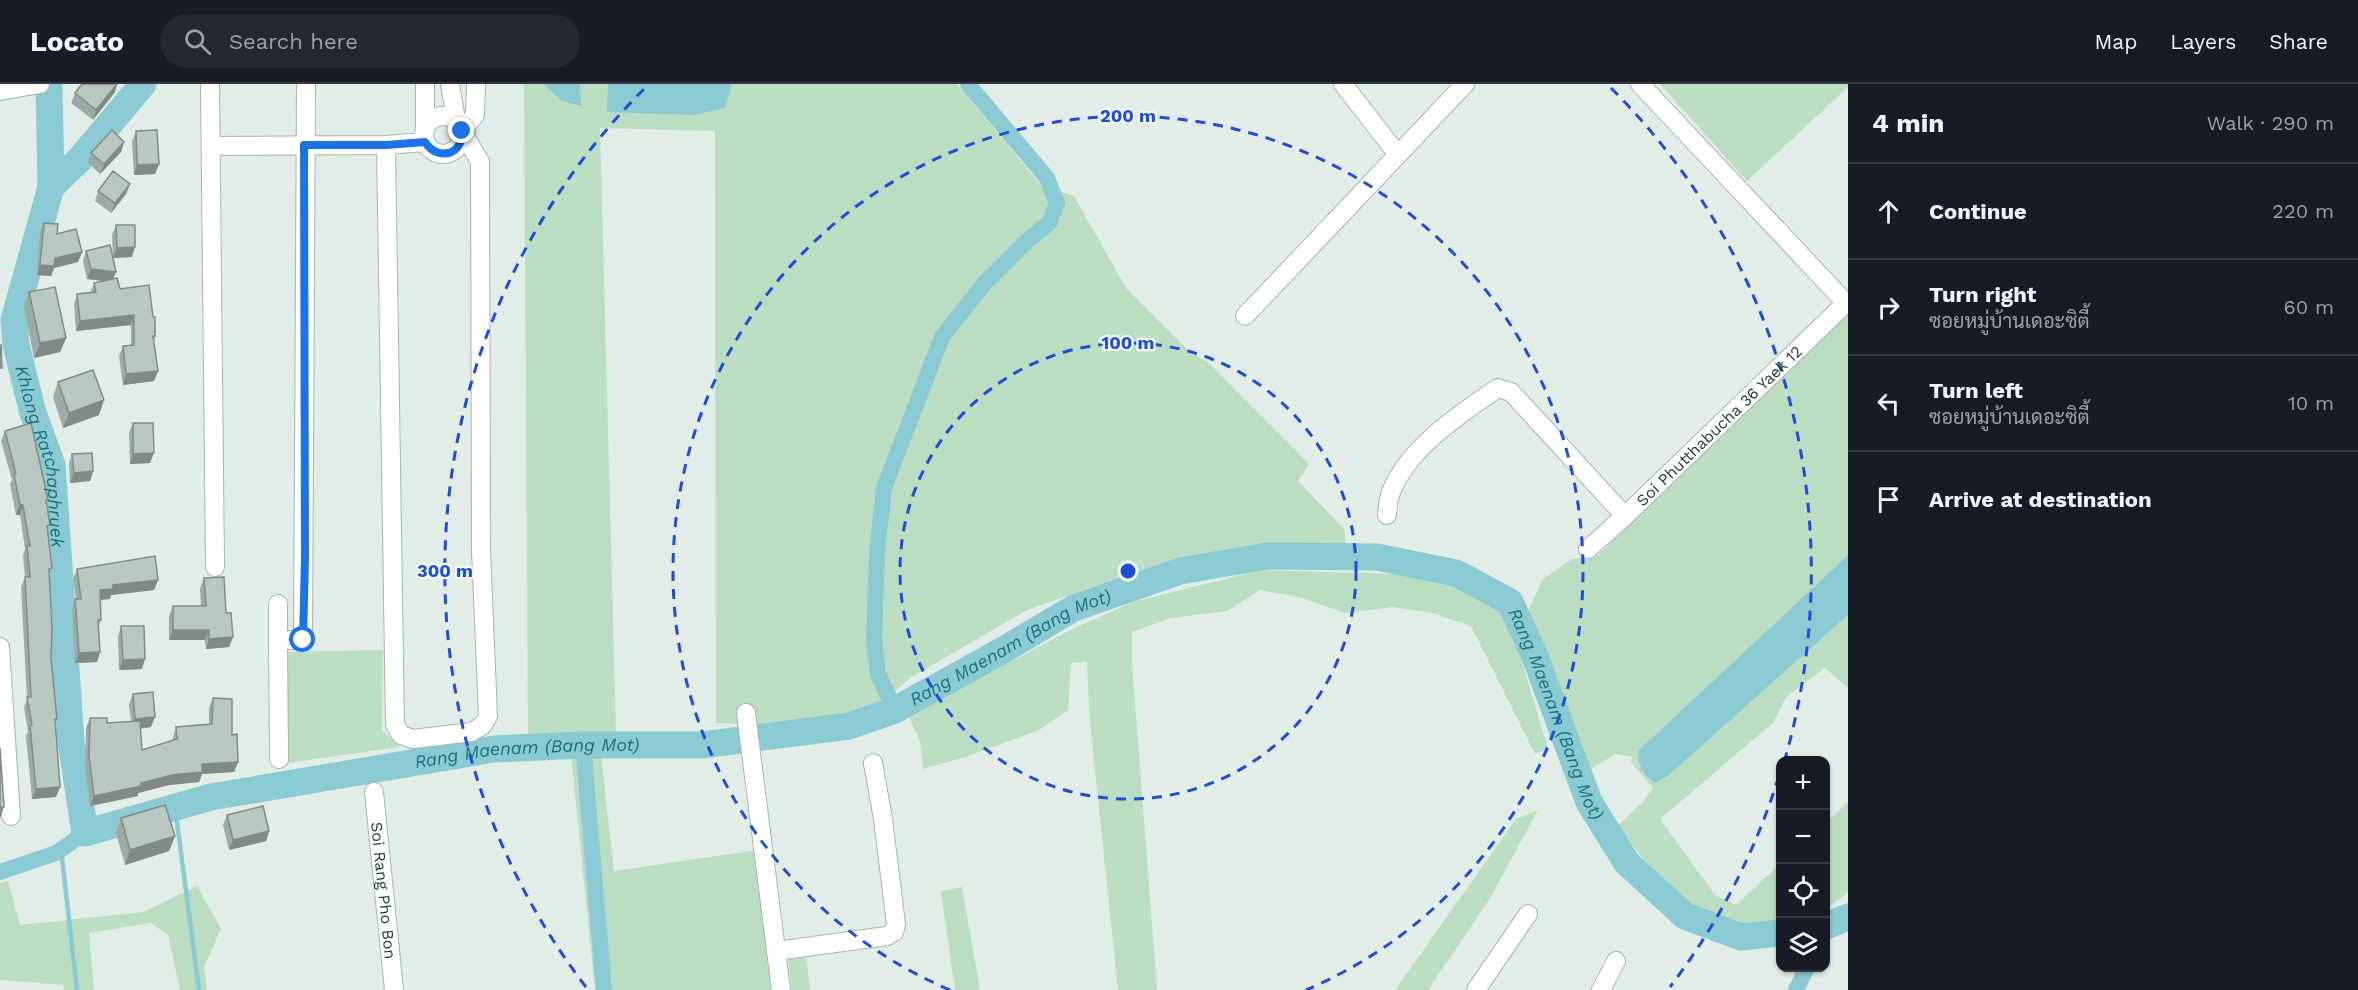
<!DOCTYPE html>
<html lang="en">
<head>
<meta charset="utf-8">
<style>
  :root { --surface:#171b24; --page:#242831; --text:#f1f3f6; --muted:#9ea1a6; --line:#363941 }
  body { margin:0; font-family:"Work Sans",Sarabun,sans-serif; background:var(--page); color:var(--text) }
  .controls { position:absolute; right:18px; bottom:18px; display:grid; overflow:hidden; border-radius:12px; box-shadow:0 2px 4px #0004 }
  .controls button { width:54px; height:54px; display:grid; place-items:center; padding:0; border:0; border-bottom:2px solid var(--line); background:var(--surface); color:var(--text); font:30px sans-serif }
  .stop { position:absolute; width:18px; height:18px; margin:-14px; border:4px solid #1a73e8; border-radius:50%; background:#fff }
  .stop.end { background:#1a73e8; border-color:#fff; box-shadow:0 2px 6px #0008 }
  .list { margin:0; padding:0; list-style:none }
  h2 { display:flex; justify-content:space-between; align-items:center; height:78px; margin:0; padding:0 24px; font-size:26px }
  h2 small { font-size:20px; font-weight:400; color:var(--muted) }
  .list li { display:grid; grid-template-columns:39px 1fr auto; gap:18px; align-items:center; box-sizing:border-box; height:96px; padding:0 24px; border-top:2px solid var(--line) }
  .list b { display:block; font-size:22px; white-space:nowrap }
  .list p { margin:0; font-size:20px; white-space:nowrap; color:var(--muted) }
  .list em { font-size:20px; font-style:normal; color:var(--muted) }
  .icon { flex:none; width:33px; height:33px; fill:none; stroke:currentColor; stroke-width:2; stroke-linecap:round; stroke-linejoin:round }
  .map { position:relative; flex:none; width:1848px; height:906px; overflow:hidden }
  header { display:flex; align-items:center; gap:36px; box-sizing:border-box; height:84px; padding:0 30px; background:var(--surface); border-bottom:2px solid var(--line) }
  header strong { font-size:28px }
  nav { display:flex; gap:33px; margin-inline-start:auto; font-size:21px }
  .search { width:420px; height:54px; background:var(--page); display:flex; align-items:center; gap:15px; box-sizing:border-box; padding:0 21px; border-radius:33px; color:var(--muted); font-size:22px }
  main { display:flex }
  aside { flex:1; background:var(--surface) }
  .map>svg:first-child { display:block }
  .green { fill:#bbdec3 }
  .water { fill:#8acad2 }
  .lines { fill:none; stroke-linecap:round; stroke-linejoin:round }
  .stream { stroke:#8acad2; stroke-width:4.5 }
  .canal { stroke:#8acad2; stroke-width:16 }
  .river { stroke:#8acad2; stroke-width:27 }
  .minor-casing { stroke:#a5b5af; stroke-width:20 }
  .minor { stroke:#fff; stroke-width:18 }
  .wall { fill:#9eaba5 }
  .shaded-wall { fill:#818b86 }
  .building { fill:#b8c7c0; stroke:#818b86; stroke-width:1.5 }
  .route { stroke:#1a73e8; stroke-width:8 }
  .ring { fill:none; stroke:#1d4ed8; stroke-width:3; stroke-dasharray:10 8 }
  .labels { text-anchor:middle; stroke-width:4.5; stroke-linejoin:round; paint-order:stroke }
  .street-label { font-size:16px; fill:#223e35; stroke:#f3f9f6 }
  .water-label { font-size:18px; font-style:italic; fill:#1b6f7b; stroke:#f3f9f6 }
  .centre { fill:#1d4ed8; stroke:#f3f9f6; stroke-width:3 }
  .ring-label { font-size:18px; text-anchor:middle; font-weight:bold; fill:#1d4ed8; stroke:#f3f9f6; stroke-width:4.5; stroke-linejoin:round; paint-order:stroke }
</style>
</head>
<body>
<header>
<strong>Locato</strong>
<div class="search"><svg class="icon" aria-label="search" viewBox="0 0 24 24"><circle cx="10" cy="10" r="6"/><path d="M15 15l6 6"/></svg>Search here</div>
<nav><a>Map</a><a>Layers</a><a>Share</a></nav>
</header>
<main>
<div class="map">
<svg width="1848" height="906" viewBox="0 0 1848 906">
  <rect width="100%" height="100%" fill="#e2ede8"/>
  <path class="green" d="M524,0H543L562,17L580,22V0H608V28L725,24L732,0H957L1041,101L1074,112L1126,204L1189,267L1209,279L1309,380L1298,397L1344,445L1347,468L1321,462L1176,474L1027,526L910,594L883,618L832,634L759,641L716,639L715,47L600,44L616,649L528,653Z
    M1660,0H1848V3L1747,97Z
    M1848,227V471L1639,666L1668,692L1848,531V604L1825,584L1786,613L1773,639L1660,735L1715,811L1736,821L1780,780V845L1763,847L1697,825L1651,784L1617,742L1643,718L1653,704L1631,678L1632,673L1616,670L1587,687L1528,527L1543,495L1572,475L1598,471Z
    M1260,486L1426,491L1493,517L1512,544L1548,665L1535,670L1471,542L1432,529L1393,523L1345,529L1299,513L1260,506L1227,527L1171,534L1132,548V579L1157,906H1118L1090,638L1087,578L1071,579L1068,626L1039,646L965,673L923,685L920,657L908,631L997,578L1016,575L1070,546L1133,518Z
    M383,566L382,646L400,663L287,679L286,568Z
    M571,670L601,671L614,787L757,766L774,906H595Z
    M1848,718V809L1826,825V739Z
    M1538,726L1490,814L1428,906H1395L1516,735Z
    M8,797L20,841L143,828L197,802L221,845L204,883L207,906H180L168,851L151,839L89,849L94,906H64L63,901L0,896V799Z
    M962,803L980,906H955L941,807Z
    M806,869L810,906H791L788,870Z"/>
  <path class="water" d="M543,0H580L581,22L562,17Z
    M608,0H732L725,24L694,31L607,28Z
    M1848,471V531L1668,692L1655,699C1644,691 1636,680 1639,666Z"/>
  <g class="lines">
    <path class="stream" d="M175,723L199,906
      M61,765L77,906"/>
    <path class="canal" d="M895,626L878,590L874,555L877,470L884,404L942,253L984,200L1028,156L1050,138L1057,119L1047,94L968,0
      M583,661L604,906
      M0,788L56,769L85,749
      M1796,906L1807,884"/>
    <g class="river">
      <path id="s1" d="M49,0L51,103L14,236L16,261L33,329L52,381L71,658L85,749L211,713L494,665L583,661H702L849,642L895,626L1005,565L1074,524L1180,487L1267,472L1377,473L1456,489L1510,518L1534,570L1589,718L1627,779L1685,832L1741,853L1780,849"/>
      <path d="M51,103L80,75L143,0"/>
      <path d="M1826,842L1848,833"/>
    </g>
    <g class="minor-casing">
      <g id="minor">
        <path d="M210,0L215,483"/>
        <path d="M450,0L456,36"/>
        <path d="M1343,0L1398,71"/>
        <path d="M1640,0L1846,219"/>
        <path d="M0,7L40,0"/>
        <circle cx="443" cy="51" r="19"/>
        <path d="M425,45V0"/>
        <path d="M386,61L395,640L401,651L413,655L472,648L483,641L488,632L481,466L480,78L462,47L475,31L476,0"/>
        <path d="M211,62L386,61L425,58"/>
        <path d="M1245,232L1465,0"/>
        <path d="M1387,431C1388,423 1388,415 1391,408C1409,363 1460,330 1498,304L1511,308L1625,432"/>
        <path id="s2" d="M1588,465L1625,432L1848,217"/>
        <path d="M278,520V556"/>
        <path d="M0,563L11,732"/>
        <path d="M746,629L781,906"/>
        <path d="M279,675L278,556H303L306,0"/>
        <path id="s3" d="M374,708L394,906"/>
        <path d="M776,867L887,852L894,848L896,840L883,735L873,679"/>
        <path d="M1476,906L1528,830"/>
        <path d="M1601,906L1616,877"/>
      </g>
    </g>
    <use href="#minor" class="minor"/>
  </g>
  <path class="wall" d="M115,8L93,36L71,19L75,9Z
    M136,47L159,80L155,90L134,91L132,57Z
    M124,58L121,68L100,90L88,79L91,69Z
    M130,100L126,110L111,129L95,117L98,107Z
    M44,139L82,168L78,178L54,184L51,192L37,191L40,149Z
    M116,141L132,173L113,174L112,151Z
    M86,167L113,195L155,252L154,256L158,287L154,297L123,301L119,272L123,262L131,261V241L76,247L74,220L77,210L90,209L94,199L104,197L87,195L83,177Z
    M29,208L66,254L60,268L34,274L24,223Z
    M58,298L99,331L63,344L53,313Z
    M133,339L150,379L130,380L129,349Z
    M5,347L46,421L48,447L51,574L56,639V713L32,715L26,652L28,648L24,623L27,615L21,503L25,493L23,472L25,465L20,431H16L10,400L12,396L1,357Z
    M72,370L93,387L90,397L70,399L69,380Z
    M77,485L158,496L154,506L111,511L110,515L100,516L101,536L98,543L100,568L97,578L75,579L72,525L76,515L73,495Z
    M204,494L226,529L233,553L229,563L206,565L205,556H169V532L173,522H201L200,504Z
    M121,542L142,585L119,586L118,552Z
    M133,610L151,643L140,645L142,666L173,657V653L176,643L209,640V624L213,614L232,651L238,678L234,688L202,690L199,698L169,701L138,709V712L90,722L85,683L86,644L90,634L107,639L131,637L129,620Z
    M227,731L269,747L266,757L229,766L223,741Z
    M121,734L175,752L169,767L125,781L116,749Z"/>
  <path class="shaded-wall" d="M117,0L115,8L93,36L96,26Z
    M124,58L121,68L100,90L104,80Z
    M159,80L155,90L134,91L137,81Z
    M130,100L126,110L111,129L115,119Z
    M135,163L132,173L113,174L117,164Z
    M82,168L78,178L54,184L51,192L37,191L40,181L55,174Z
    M91,185L116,188L112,198L87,195Z
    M134,231L131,241L76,247L80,237Z
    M66,254L60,268L34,274L40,259Z
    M158,287L154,297L123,301L126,290Z
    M104,316L99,331L63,344L69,329Z
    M154,369L150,379L130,380L133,370Z
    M93,387L90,397L70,399L74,389Z
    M20,421H23L20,431H16Z
    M158,496L154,506L111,511L110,515L96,516L100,506L113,501Z
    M173,546H209L205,556H169Z
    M233,553L229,563L206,565L209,555Z
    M100,568L97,578L75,579L79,569Z
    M145,575L142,585L119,586L123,576Z
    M155,633L151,643L131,645L135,635Z
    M238,678L234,688L202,690L199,698L169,701L138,709V712L90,722L94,712L141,699L202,680Z
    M60,703L56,713L32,715L36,705Z
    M0,723H4L0,734Z
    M269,747L266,757L229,766L233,756Z
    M175,752L169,767L125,781L130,766Z"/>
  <path class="building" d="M82,0H117L96,26L75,9Z
    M112,46L124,58L104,80L91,69Z
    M157,46L159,80L137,81L136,47Z
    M113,87L130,100L115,119L98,107Z
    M44,139L58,140L57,150L76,145L82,168L55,174L54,182L40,181Z
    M116,141H135V163L117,164Z
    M110,161L116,188L91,185L86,167Z
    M117,194L120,205L149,201L153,233H155V252H153L158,287L126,290L123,262L134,261V231L80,237L77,210L96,208L94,199Z
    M55,203L66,254L40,259L29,208Z
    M0,261H1L2,284H0Z
    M93,286L104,316L69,329L58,298Z
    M31,339L48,416H46L50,441L47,442L52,484L49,485L52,546L51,574L57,635H55L60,703L36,705L30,642L32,641L27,613H31L25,493H30L27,462H30L23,421H20L14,390H16L5,347Z
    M133,339H153L154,369L133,370Z
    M92,369L93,387L74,389L72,370Z
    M155,472L158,496L113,501V505L100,506L101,536H98L100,568L79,569L75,515H81L77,485Z
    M224,493L226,529H231L233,553L209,555V546H173V522H206L204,494Z
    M121,542H144L145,575L123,576Z
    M153,608L155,633L135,635L133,610Z
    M213,614L232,615V651L237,650L238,678L202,680V688L172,691L141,699V702L94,712L89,673L90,634H107V639L140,637L142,666L177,655L176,643L212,640Z
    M0,664L4,723H0Z
    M165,721L175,752L130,766L121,734Z
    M263,722L269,747L233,756L227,731Z"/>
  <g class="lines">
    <path class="route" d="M303,556L305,474L304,61H386L425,58C437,77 463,72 462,47"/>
  </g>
  <g class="ring">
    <circle cx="1128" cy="487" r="228"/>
    <path d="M950 906A455 455 0 1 1 1306 906"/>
    <path d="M1779 692A683 683 0 0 1 1670 903M586 903A683 683 0 0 1 645 4M1611 4A683 683 0 0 1 1785 675"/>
  </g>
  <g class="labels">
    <g class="street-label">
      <text dy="6" stroke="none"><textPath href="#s2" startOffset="180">Soi Phutthabucha 36 Yaek 12</textPath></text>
      <text dy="6" stroke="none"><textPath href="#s3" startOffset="99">Soi Rang Pho Bon</textPath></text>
    </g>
    <g class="water-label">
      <text dy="6" stroke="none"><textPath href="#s1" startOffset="381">Khlong Ratchaphruek</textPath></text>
      <text dy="6" stroke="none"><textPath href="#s1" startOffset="1716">Rang Maenam (Bang Mot)</textPath></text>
      <text dy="6" stroke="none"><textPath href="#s1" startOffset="2364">Rang Maenam (Bang Mot)</textPath></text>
      <text dy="6" stroke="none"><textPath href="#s1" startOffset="1212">Rang Maenam (Bang Mot)</textPath></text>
    </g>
  </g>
  <circle cx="1128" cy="487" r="9" class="centre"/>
  <g class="ring-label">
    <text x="1128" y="38">200 m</text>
    <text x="1128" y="265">100 m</text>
    <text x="445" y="493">300 m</text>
  </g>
</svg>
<div class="controls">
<button>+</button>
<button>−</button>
<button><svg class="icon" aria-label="locate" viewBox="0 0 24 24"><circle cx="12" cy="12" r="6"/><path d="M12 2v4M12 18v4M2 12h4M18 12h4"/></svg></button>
<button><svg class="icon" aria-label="layers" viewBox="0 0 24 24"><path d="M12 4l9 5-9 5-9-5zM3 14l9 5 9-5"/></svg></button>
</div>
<div class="stop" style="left:303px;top:556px"></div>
<div class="stop end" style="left:462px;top:47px"></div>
</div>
<aside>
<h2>4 min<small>Walk · 290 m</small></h2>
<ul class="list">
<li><svg class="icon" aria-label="ahead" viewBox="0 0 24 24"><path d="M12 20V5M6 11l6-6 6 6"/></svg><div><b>Continue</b></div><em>220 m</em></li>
<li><svg class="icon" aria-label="right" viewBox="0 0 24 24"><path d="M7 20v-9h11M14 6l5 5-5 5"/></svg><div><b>Turn right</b><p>ซอยหมู่บ้านเดอะซิตี้</p></div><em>60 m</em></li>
<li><svg class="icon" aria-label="left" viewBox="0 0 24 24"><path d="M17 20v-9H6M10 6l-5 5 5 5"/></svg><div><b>Turn left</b><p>ซอยหมู่บ้านเดอะซิตี้</p></div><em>10 m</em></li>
<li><svg class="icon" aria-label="arrive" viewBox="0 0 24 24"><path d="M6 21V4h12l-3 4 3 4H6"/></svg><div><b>Arrive at destination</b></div></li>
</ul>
</aside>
</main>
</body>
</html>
